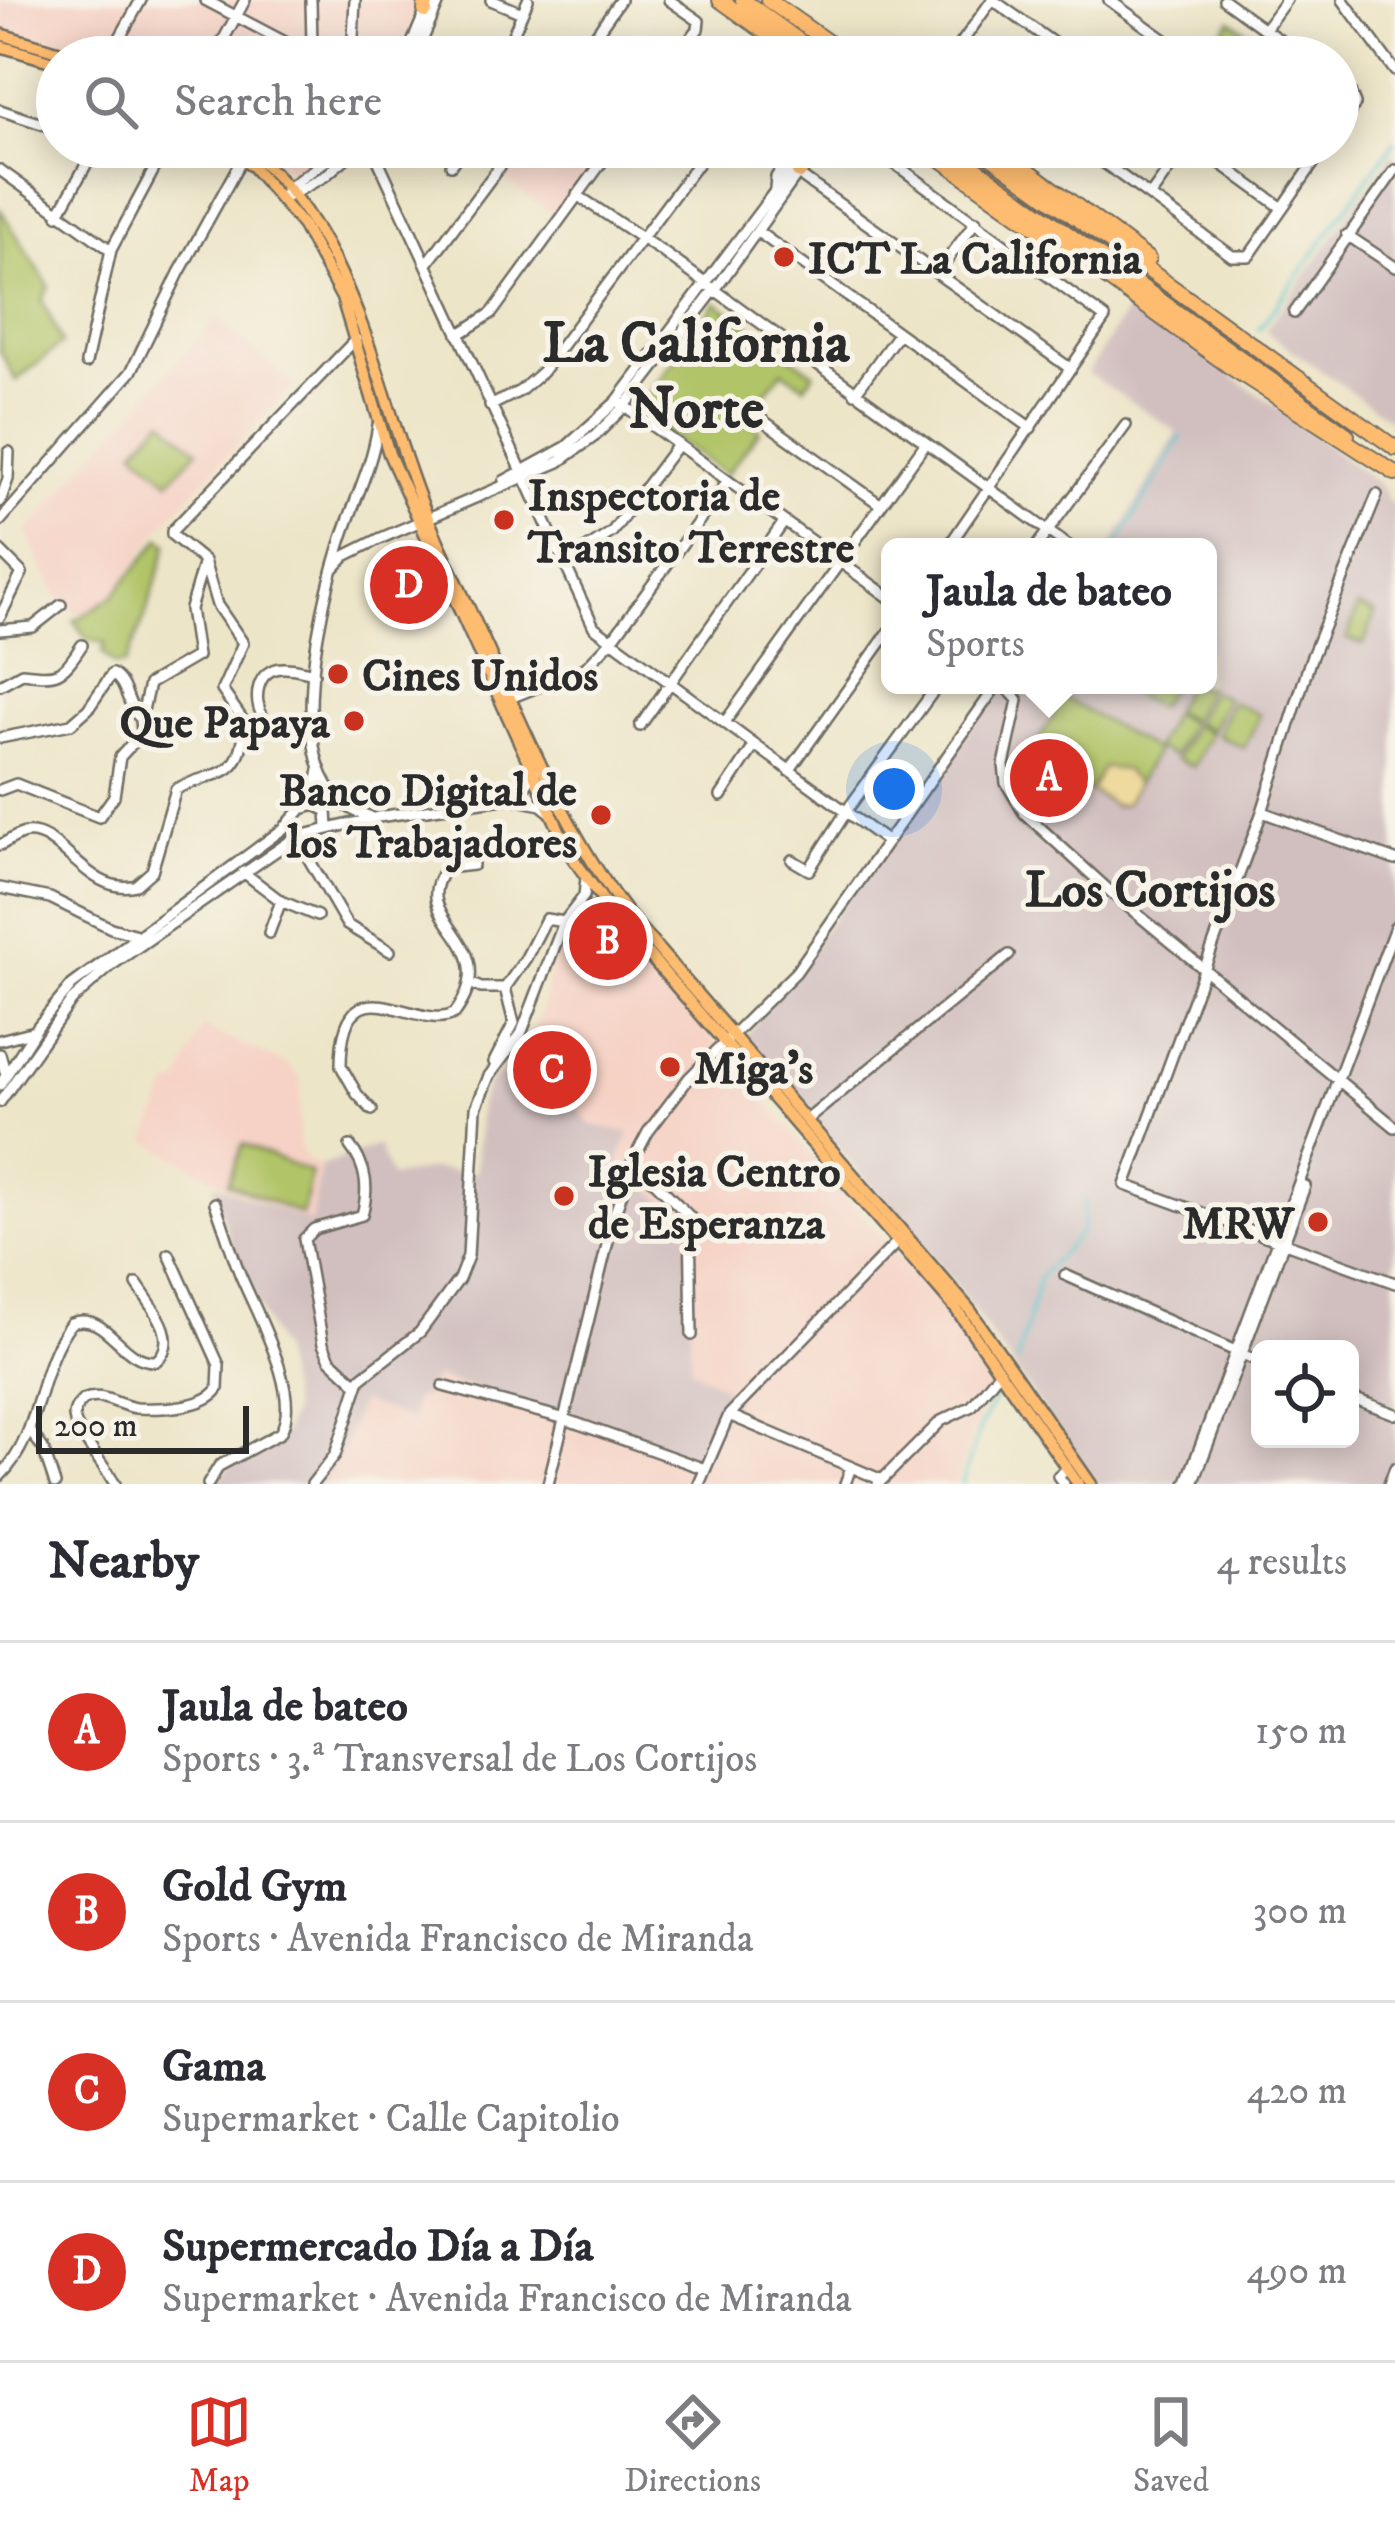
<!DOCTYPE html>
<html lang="en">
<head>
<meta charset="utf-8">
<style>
  :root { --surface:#fff; --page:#f7f7f7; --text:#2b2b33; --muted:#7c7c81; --line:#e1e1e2; --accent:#d93025 }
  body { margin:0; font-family:"IM FELL DW Pica",serif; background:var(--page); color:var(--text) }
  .controls { position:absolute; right:36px; bottom:36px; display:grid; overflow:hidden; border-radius:18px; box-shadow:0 6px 30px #0003 }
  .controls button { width:108px; height:108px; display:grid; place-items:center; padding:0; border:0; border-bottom:3px solid var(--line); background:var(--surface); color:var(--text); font:60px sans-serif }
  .scale { position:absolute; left:36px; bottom:30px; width:213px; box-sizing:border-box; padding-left:12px; border:6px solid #2b2b2b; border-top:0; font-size:33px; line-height:42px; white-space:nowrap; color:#2b2b2b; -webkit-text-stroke:9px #f7f3e8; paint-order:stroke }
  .you { position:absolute; left:894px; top:789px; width:42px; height:42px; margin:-30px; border:9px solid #fff; border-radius:50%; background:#1a73e8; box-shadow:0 0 0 18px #1a73e833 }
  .badge { display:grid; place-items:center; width:78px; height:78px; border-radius:50%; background:var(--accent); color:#fff; font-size:39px; font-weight:700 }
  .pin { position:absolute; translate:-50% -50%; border:6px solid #fff; box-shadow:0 3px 12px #0006 }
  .popup { position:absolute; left:881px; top:538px; width:336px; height:156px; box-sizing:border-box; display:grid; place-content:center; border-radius:18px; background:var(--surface); filter:drop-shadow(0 3px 9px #0005); font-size:39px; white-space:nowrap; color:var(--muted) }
  .popup b { font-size:45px; color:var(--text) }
  .popup::after { content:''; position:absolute; left:50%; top:100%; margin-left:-24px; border:24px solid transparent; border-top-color:var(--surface) }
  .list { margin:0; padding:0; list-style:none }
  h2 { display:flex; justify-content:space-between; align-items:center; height:156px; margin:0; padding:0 48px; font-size:51px }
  h2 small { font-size:39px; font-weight:400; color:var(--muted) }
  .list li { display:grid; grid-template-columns:78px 1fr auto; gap:36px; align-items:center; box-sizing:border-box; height:180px; padding:0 48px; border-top:3px solid var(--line) }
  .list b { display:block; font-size:45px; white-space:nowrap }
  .list p { margin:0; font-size:39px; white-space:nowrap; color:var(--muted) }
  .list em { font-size:39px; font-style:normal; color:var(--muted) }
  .icon { flex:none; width:66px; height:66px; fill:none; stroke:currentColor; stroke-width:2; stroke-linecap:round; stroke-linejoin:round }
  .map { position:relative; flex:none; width:1395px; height:1484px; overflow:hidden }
  .search { position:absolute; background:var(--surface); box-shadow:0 6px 30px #0003; left:36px; right:36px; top:36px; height:132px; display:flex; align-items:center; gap:30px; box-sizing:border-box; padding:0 42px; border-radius:66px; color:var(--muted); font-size:45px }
  .sheet { height:876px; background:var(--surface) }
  nav { display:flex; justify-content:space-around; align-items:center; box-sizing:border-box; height:168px; border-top:3px solid var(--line); background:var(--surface); font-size:33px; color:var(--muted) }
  nav a { display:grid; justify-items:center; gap:6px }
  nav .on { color:var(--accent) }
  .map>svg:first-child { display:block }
  .built { fill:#f6d1c5 }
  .industrial { fill:#d1bfbf; fill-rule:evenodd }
  .green { fill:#b1c467; stroke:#6e7849; stroke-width:3 }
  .sand { fill:#eeda9e; stroke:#8c8264; stroke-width:3 }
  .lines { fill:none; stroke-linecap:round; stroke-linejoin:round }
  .stream { stroke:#58c5ce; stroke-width:3 }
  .minor-casing { stroke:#6f6c62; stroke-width:14 }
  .major-casing { stroke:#6f6c62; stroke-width:15 }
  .highway-casing { stroke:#6f6c62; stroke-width:18 }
  .minor { stroke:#fff; stroke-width:9 }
  .major { stroke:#febc70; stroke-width:10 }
  .highway { stroke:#febc70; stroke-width:14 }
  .poi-dot { fill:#c8321e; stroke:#f7f3e8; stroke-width:4.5 }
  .labels { text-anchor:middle; stroke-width:10; stroke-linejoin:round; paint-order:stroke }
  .poi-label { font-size:45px; font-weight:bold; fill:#2b2b2b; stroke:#f7f3e8; text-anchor:start }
  .quarter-label { font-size:51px; font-weight:bold; fill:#2b2b2b; stroke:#f7f3e8 }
  .district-label { font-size:57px; font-weight:bold; fill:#2b2b2b; stroke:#f7f3e8 }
</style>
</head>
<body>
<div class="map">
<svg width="1395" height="1484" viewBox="0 0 1395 1484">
  <rect width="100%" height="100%" fill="#f7f3e8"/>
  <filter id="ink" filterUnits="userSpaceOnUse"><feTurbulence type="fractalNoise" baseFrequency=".00833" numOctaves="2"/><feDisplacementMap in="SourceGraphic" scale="24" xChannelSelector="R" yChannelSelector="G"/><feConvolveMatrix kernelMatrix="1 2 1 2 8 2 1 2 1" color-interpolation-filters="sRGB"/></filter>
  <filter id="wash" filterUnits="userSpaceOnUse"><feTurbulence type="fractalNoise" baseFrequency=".004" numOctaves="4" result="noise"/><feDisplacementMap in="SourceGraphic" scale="48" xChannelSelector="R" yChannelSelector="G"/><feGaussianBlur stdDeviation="2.7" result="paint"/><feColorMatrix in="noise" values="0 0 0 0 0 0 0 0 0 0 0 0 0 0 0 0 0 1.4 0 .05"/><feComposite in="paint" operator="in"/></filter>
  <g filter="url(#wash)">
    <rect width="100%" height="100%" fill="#ede5c8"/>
    <path class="built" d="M0,0H422L398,57H79L0,33Z
      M260,147H333L294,176Z
      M524,147H607L555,215L501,178Z
      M216,319L294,385L160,528L113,596L98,608L79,614L61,599L43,570L27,531Z
      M585,912L599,915L702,1027L952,1320L994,1386L979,1413L956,1484H321L360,1400L414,1401L433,1377L597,1425L699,1462L714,1430L737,1396L691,1369L687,1226L617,1164L565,1093L509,1088L502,1073L525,1046L539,1020L552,962L565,929L574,916Z
      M202,1027L286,1064L301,1078L299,1143L306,1159L321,1166L312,1224L229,1187L147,1141L168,1087L179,1084Z"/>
    <path class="industrial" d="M1395,151V423L1265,331Z
      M1130,305L1268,401L1381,486L1388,501L1395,506V1484H1095L953,1281L744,1039L1003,685H1208V547H1111L1177,432L1087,373ZM1260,1349H1350V1439H1260Z
      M502,1073L509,1088L565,1093L591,1125L630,1133L617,1164L634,1172L687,1226L691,1368L737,1395L714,1430L699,1462L597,1425L434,1377L428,1394L414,1401L411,1419L360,1401L343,1448L321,1484H213L230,1466L284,1433L292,1412L281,1354L236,1261L213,1183L311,1223L321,1166L378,1145L391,1177L431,1169L476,1173L479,1106L488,1082Z"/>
    <path class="green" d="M1231,20L1246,31L1225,57L1212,47Z
      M0,209L49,286L42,300L62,343L16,381L0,351Z
      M716,302L814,373L805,386L782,371L747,419L760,430L726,475L637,411Z
      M163,419L198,450L169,481L135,450Z
      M161,538L168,544L145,617L125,664L115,665L102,653L105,643L87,639L74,621L113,596Z
      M1358,607L1375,613L1364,644L1347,639Z
      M1117,685H1171L1158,708Z
      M1186,685L1207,688L1191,720L1173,711Z
      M1211,691L1227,699L1211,730L1195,722Z
      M1064,698L1156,751L1125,804L1115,806L1030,755Z
      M1232,702L1260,715L1244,748L1217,735Z
      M1172,714L1190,723L1173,756L1155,748Z
      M1194,725L1210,733L1193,767L1176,759Z
      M243,1144L311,1173L302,1215L228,1183Z"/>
    <path class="sand" d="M1103,767L1125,770L1137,784L1125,804L1115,806L1090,791Z"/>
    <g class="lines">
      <path class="stream" d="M1259,329L1395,141
        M1116,547L1181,437
        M1017,1362L1040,1276L1082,1231L1085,1200
        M962,1484L980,1427L997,1393"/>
    </g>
  </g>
  <g filter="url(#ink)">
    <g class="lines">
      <g class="minor-casing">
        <path id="minor" d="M205,0L302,51L312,46L311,0
          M491,0L522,13
          M669,0L699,21L698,29L677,57
          M993,0L1073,57
          M1109,0L1189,57
          M1224,0L1303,57
          M1343,0L1395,71
          M1265,29L1286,0
          M448,53L458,57
          M109,57L141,0
          M214,57L245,0
          M352,57L355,0
          M406,57L426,10
          M415,57L440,0
          M503,57L528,0
          M580,57L620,0
          M958,57L957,49L992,0
          M1338,83L1350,92L1355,104L1338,129
          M0,110L57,129
          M372,147L594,627L886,841
          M872,147L1105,318L948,547
          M1082,147L1232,256H1249L1325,147
          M1198,147L1281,207
          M451,165L464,147
          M0,170L111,250
          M803,178L1071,369
          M775,189L776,177L797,147
          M284,195L289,187L345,147
          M577,195L664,253L1070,547
          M1150,196L1185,147
          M282,200L325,176L359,147
          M58,215L96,147
          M758,232L1031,428
          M1347,235L1395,267
          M427,264L514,147
          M939,271L976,221
          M1294,313L1395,170
          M458,335L492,313L613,147
          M86,363L111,250L166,147
          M855,393L898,334
          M622,404L890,598
          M490,406L520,391L542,372L710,147
          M761,419L881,505
          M504,481L566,447L617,401L793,167
          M1377,495L1310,661L1262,812L1125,1185L1395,1283
          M0,502L8,479L9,452
          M0,521L131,372L179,273L242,159
          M1036,547L1126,425
          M0,551L22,573L0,617
          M574,557L612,532L678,444
          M334,568L345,556L379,539L559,462L595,436L625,406L720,283L799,172
          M0,630L33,627L61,605
          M0,685L22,673C58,677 61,677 82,645
          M1004,685L1018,700L1004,765L1006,783L1024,813L1113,894L1395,1127
          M510,698L585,668L612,640L728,481
          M263,717C252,699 257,669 282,668C293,667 304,671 314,673
          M725,722L925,444
          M640,726L784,522
          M0,738L71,724L88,709L112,674C129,684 125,705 141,719L149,684L197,656L190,609L204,561L172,535V531L356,339
          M789,771L890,630
          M0,790L16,784L99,817L114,796L120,757L142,733L141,719
          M721,796L755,745
          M510,798L523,789L535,772
          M305,808L316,805L327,811L328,828
          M1262,812L1395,860
          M369,816C275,793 319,612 339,548C351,506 372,469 378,425
          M296,837L347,925L390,951
          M0,845C8,842 17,834 26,833C62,829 88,897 136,885L152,871L176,789C218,768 241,783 245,723L222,690L243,643L217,605L204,561
          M792,860L809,870L850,806L938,685
          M243,872L281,901L317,916
          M0,888L50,898L111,928L137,935
          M575,908L609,909
          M269,933L281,901
          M470,983L481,988H505
          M0,1040L35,1031
          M0,1054L6,1075
          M494,1062L514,1023L505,988L526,958L546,919L564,922
          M0,1085L38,1026L72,985L283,829L314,795L319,770
          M0,1102L72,1000L112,965L296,837L378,817L510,798L541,805L551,813
          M372,1110L357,1094L341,1066C341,953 418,1036 455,1013C508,940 404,922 446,868L473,865
          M808,1119L1009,955
          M350,1146C367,1167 369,1189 362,1215L314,1229L304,1239L323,1344L330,1359L358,1385
          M633,1160L690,1217L692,1335
          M1065,1275L1260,1362
          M443,1386L562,1418L705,1469
          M1350,1397L1395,1414
          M729,1415L882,1480
          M30,1431L43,1448L55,1484
          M0,1476C42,1435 36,1368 71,1323C108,1310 120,1363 156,1361C182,1339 151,1306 137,1284
          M115,1484C107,1470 74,1428 74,1417C74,1409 78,1405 83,1400C103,1391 117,1406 137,1408C160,1409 205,1408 218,1389L219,1365L169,1254
          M208,1484L219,1466L280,1433C304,1396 255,1311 240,1274C231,1251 224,1227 215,1203
          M312,1484L335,1455L360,1379L420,1332L459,1279L468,1256L476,1108L489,1076L521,1034L564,922L584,896L586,878
          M548,1484L615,1213L633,1160L648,1132L689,1078L796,972L997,685
          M699,1484L729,1415L902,1237
          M845,1484L851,1467
          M878,1484L941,1421L972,1406L1000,1371
          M1064,1484L1058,1476L1067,1468
          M1186,1484L1395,927
          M1193,1484L1305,1186
          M1389,1484L1395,1468"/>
      </g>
      <g class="major-casing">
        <path id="major" d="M0,34L78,57
          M0,46L57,63
          M225,147L253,167L303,226L342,298L389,454L570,854L609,909L956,1309L1078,1484
          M244,147C357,230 375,392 427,516C448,566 473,615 495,665C534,751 570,837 627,913L970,1310L1091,1484"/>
      </g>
      <g class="highway-casing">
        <path id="highway" d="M720,0L800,57
          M743,0L821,57
          M768,0L849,57
          M425,11L426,0
          M924,147L1229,366L1395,473
          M947,147L1347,435
          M978,147L1395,448
          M997,147L1148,259
          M799,172L818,147"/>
      </g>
      <use href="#minor" class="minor"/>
      <use href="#major" class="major"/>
      <use href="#highway" class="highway"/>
    </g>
  </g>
  <g class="poi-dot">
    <circle cx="784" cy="257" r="12"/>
    <circle cx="504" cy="520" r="12"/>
    <circle cx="338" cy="674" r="12"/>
    <circle cx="354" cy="721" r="12"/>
    <circle cx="601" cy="815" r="12"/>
    <circle cx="670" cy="1067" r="12"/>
    <circle cx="564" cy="1196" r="12"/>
    <circle cx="1318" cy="1222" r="12"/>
  </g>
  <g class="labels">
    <g class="poi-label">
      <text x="808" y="273">ICT La California</text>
      <text x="528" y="510">Inspectoria de<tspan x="528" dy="52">Transito Terrestre</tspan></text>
      <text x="362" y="690">Cines Unidos</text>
      <text x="330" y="737" text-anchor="end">Que Papaya</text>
      <text x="577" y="805" text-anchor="end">Banco Digital de<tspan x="577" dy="52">los Trabajadores</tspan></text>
      <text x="694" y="1083">Miga's</text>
      <text x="588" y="1186">Iglesia Centro<tspan x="588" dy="52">de Esperanza</tspan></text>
      <text x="1294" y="1238" text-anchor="end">MRW</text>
    </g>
    <g class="quarter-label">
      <text x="1150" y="906">Los Cortijos</text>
    </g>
    <g class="district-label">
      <text x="696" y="361">La California<tspan x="696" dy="66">Norte</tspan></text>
    </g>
  </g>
</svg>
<div class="controls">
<button><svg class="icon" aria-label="locate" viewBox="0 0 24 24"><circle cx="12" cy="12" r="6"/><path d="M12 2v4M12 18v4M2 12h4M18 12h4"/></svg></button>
</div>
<div class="scale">200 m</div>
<div class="you"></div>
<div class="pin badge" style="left:1049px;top:778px">A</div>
<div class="popup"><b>Jaula de bateo</b>Sports</div>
<div class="pin badge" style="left:608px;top:941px">B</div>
<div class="pin badge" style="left:552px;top:1070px">C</div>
<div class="pin badge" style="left:409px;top:585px">D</div>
<div class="search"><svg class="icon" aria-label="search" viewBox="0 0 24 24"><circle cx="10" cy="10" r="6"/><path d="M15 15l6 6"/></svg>Search here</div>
</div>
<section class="sheet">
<h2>Nearby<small>4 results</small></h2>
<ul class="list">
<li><span class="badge">A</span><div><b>Jaula de bateo</b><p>Sports · 3.ª Transversal de Los Cortijos</p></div><em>150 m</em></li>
<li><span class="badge">B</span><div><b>Gold Gym</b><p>Sports · Avenida Francisco de Miranda</p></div><em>300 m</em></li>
<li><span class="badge">C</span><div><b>Gama</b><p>Supermarket · Calle Capitolio</p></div><em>420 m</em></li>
<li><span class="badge">D</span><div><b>Supermercado Día a Día</b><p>Supermarket · Avenida Francisco de Miranda</p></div><em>490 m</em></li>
</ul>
</section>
<nav>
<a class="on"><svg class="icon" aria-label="map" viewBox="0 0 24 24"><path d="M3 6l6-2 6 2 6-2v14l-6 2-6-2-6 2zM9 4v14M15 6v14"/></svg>Map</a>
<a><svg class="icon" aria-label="directions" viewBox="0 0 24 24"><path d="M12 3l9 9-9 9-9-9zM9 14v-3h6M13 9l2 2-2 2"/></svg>Directions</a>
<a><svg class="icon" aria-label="saved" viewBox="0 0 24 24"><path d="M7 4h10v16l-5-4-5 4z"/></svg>Saved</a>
</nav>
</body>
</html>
